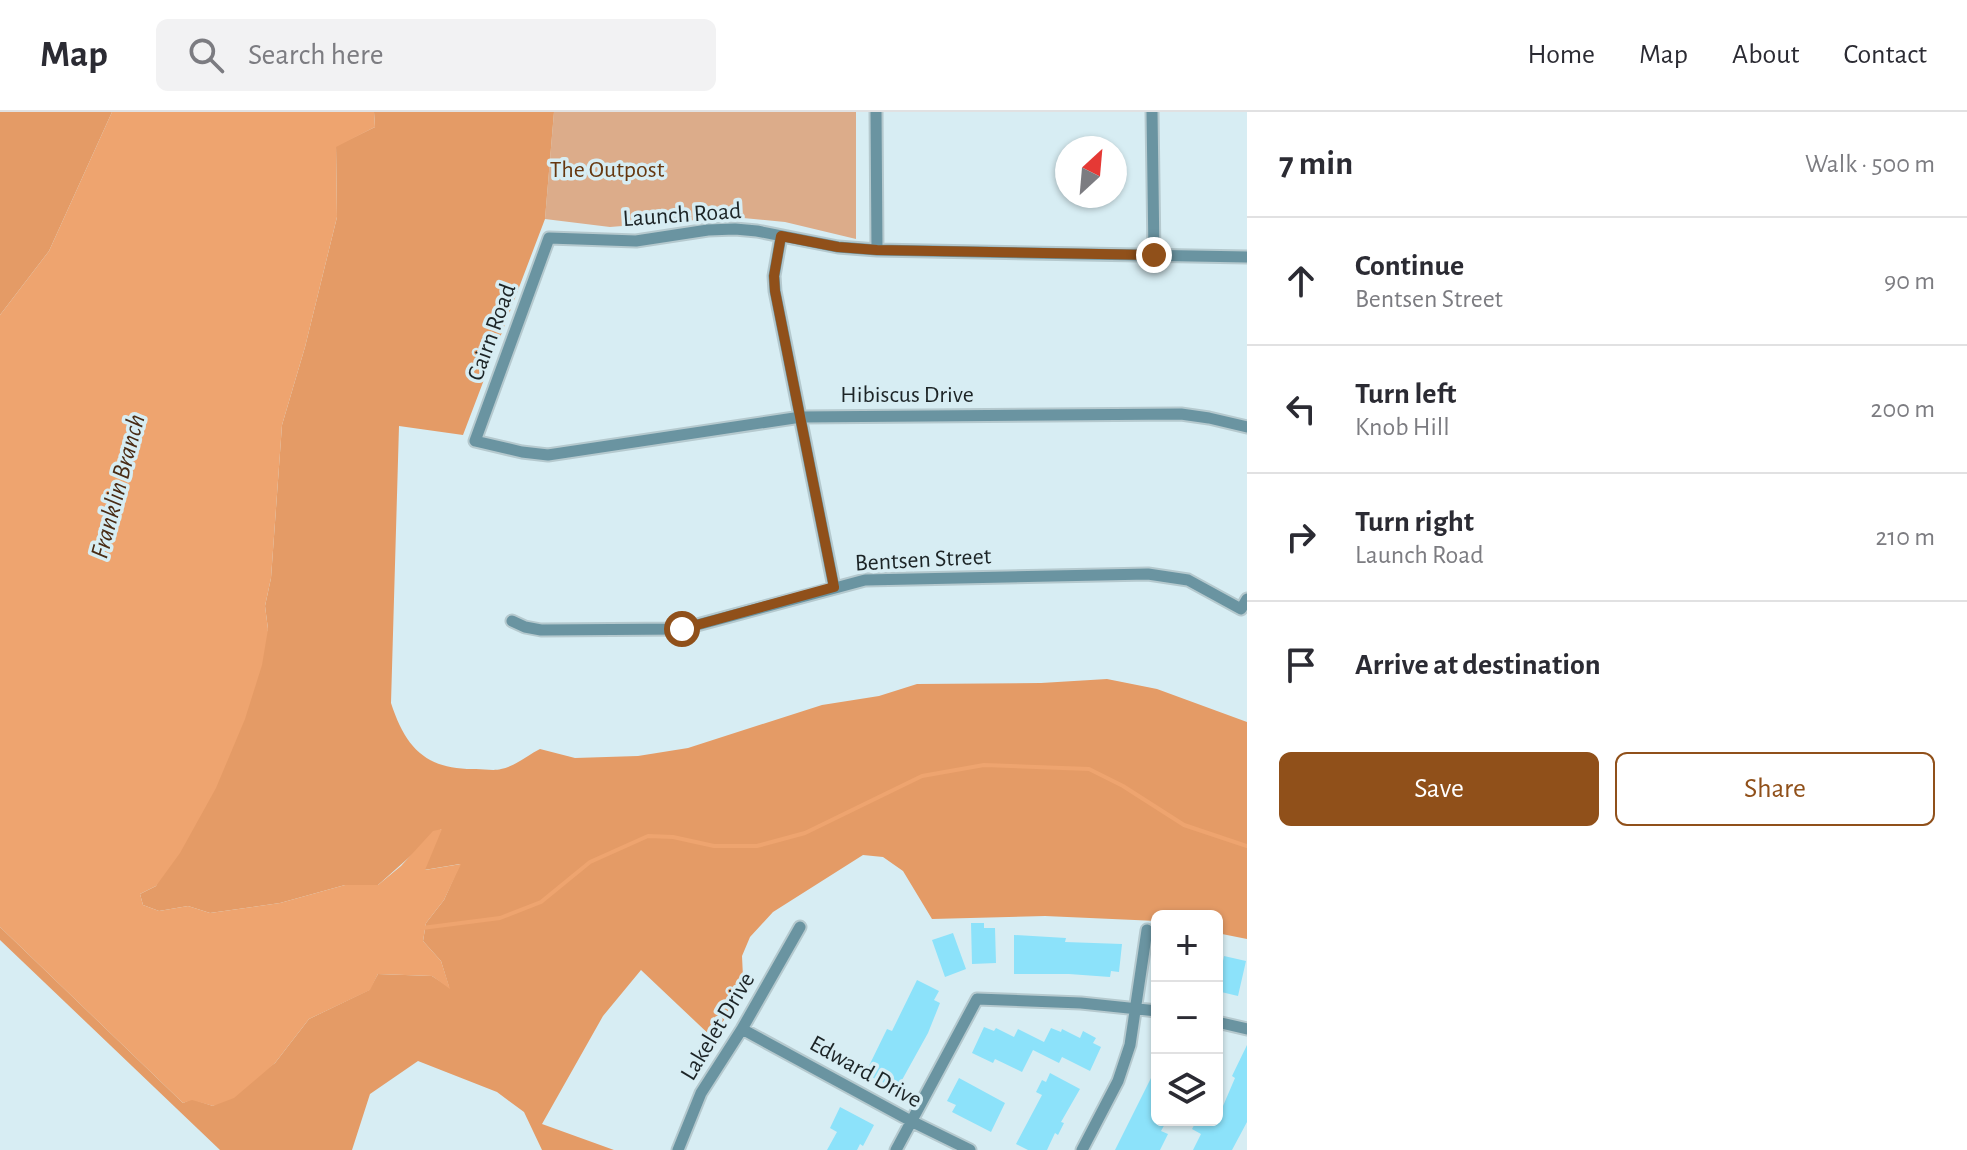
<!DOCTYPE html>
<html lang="en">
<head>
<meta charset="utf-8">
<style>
  :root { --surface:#fff; --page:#f2f2f3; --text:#2b2b33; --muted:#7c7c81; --line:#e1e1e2; --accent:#90501a }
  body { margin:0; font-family:"Alegreya Sans",sans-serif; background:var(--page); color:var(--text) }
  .controls { position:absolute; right:24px; bottom:24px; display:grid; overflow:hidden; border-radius:12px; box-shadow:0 2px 6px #0004 }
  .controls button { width:72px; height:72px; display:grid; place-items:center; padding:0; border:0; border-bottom:2px solid var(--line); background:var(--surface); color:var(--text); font:40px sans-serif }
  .compass { position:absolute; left:1055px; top:24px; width:72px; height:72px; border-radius:50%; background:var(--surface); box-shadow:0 2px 6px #0004; rotate:26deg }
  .stop { position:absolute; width:24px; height:24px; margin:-18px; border:6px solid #90501a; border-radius:50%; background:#fff }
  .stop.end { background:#90501a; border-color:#fff; box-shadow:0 2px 8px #0008 }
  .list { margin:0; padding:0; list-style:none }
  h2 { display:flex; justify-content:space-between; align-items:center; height:104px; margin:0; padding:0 32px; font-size:34px }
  h2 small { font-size:26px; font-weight:400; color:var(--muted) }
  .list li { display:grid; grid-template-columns:52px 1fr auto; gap:24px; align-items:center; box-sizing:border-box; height:128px; padding:0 32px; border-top:2px solid var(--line) }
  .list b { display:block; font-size:30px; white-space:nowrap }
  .list p { margin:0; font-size:26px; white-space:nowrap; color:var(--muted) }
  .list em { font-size:26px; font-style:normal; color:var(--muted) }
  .actions { display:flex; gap:16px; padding:24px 32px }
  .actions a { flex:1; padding:18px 0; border:2px solid var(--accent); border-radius:12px; text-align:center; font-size:28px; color:var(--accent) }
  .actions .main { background:var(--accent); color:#fff }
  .icon { flex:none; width:44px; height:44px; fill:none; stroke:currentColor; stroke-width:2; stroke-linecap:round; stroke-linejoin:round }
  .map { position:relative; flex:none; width:1247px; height:1038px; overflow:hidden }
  header { display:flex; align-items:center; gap:48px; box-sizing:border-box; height:112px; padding:0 40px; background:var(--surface); border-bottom:2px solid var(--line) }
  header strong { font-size:38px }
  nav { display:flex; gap:44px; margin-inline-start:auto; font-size:28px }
  .search { width:560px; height:72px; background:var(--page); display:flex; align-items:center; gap:20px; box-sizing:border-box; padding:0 28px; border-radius:12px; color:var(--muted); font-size:30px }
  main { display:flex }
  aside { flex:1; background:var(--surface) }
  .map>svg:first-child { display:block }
  .green { fill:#dcac8a }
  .forest { fill:#e49b66 }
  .water { fill:#eea46f }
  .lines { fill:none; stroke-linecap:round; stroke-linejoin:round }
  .stream { stroke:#eea46f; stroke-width:4 }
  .building { fill:#8ce2fa }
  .minor-casing { stroke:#b5c9ce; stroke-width:15 }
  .minor { stroke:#6a94a1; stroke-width:11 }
  .route { stroke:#90501a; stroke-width:10 }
  .labels { text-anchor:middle; stroke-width:7; stroke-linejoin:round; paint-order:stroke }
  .park-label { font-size:24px; fill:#66370f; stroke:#d7edf3 }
  .street-label { font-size:24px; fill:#1c2426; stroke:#d7edf3 }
  .water-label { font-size:26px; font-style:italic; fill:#492b14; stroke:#d7edf3 }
</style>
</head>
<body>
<header>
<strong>Map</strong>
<div class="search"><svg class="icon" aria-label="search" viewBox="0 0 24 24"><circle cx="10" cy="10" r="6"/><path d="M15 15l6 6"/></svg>Search here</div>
<nav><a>Home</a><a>Map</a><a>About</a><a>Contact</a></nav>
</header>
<main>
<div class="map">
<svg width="1247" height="1038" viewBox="0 0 1247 1038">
  <rect width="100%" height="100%" fill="#d7edf3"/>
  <path class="green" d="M554,0H856V127L785,110L733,105L610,115L545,107Z"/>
  <path class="forest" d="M0,0H112L49,139L0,203Z
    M374,0H554L545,107L463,323L399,314L391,591C406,637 427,658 476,657C484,657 494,659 501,657C514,655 528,643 540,637L575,646L638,644L688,636L822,593L879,584L917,572L1041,571L1107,567L1157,577L1247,610V827L1217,821V804H1157V809L1045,804L932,807L903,759L883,745L863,743L773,800L750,825L742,844L743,865L715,928L641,858L603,904L542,1012L614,1038H542L524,1000L497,980L418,949L370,982L352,1038H220L0,828V815L183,991L192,987L213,994L275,951L309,907L369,878L378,862L432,864L449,875L441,849L423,829L426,811L444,788L460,752L424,758L441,717L378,773H345L280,791L210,801L188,794L159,799L143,793L140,782L156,774L268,517L265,494L271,466L282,313L305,235L337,105L336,34L375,15Z"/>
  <path class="water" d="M112,0H374L375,15L336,35L337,105L305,235L282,313L271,466L265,494L268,517L262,553L245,607L216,676L180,741L156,774L140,782L143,793L159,799L188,794L210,801L280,791L345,773H378L401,754L433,719L442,717L425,758L461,752L444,788L426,811L423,829L441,849L450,877L432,864L378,862L370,878L309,907L275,951L234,986L213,994L192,988L183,991L0,815V203L49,139Z"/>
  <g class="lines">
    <path class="stream" d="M422,816L500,806L541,790L590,750L648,724L673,725L714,734H757L805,721L922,664L984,653L1089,657L1123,674L1184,713L1247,734"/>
  </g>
  <path class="building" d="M971,811H984V816H995L996,851L972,852Z
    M953,821L966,857L945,865L932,828Z
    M1014,823L1066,826L1065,830L1122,832L1119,860L1111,859L1110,865L1069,862H1014Z
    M1224,844L1246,849L1238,884L1217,879Z
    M917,868L939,879L934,888L940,891L928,921L897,977L865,962L887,917L892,919Z
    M984,915L994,919L996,916L1014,925L1018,917L1044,930L1051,916L1061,920L1062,917L1080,926L1083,919L1096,926L1093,931L1101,935L1090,959L1062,945L1059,951L1033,938L1022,960L995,947L993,951L972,941Z
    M1247,933V1010L1232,1038H1193L1201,1022L1192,1017L1197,1008H1217L1235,966L1232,964Z
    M1157,954V1008H1167L1161,1019L1168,1022L1160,1038H1115Z
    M1050,961L1080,977L1061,1010L1064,1011L1058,1023L1055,1021L1047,1038H1028L1016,1032L1042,983L1036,980L1042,968L1046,970Z
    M959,966L1005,991L991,1020L952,1000L956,993L947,989Z
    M840,995L874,1013L863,1034L860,1032L857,1038H827L837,1020L830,1016Z"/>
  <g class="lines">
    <g class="minor-casing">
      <path id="minor" d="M876,0L877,138
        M1152,0L1154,143
        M781,124L774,164L775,179L834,475
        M1247,145L877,138L838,135L757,119L735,117L708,118L636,129L549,126L475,329L522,340L548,343L801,305L1181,302L1209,306L1247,315
        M512,509L525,515L541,518L682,517L865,468L1148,462L1188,468L1241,497L1247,487
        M1217,910L1247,917
        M742,917L911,1009L970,1038
        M678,1038L701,981L742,917L800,815
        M896,1038L977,887L1081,891L1157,899
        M1082,1038L1118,969L1130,933L1147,818"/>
    </g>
    <use href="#minor" class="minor"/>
  </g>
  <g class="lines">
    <path class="route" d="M682,517L834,475L775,179L774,164L781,124L838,135L877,138L1154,143"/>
  </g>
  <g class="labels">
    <g class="park-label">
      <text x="607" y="65">The Outpost</text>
    </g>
    <g class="street-label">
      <text transform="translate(682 102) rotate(-4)" y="8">Launch Road</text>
      <text transform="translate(491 220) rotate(-70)" y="8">Cairn Road</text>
      <text x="907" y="290">Hibiscus Drive</text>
      <text transform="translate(923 447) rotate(-3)" y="8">Bentsen Street</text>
      <text transform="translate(717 914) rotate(-59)" y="8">Lakelet Drive</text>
      <text transform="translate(866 959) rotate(29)" y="8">Edward Drive</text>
    </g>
    <g class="water-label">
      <text transform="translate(117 374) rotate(-75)" y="9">Franklin Branch</text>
    </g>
  </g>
</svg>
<div class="controls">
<button>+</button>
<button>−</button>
<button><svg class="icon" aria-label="layers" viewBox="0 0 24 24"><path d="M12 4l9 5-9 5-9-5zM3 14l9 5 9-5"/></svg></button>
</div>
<svg class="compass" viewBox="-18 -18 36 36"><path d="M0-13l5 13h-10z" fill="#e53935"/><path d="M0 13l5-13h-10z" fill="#7c7c81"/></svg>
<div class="stop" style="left:682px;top:517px"></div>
<div class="stop end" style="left:1154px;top:143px"></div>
</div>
<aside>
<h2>7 min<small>Walk · 500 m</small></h2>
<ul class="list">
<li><svg class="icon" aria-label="ahead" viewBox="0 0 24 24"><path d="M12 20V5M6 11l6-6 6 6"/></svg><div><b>Continue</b><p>Bentsen Street</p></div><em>90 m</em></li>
<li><svg class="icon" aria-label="left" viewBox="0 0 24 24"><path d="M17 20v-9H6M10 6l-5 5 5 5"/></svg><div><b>Turn left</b><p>Knob Hill</p></div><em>200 m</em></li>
<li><svg class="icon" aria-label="right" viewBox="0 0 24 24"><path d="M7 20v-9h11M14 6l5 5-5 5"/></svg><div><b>Turn right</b><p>Launch Road</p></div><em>210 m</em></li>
<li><svg class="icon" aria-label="arrive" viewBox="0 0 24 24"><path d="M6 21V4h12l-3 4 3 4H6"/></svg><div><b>Arrive at destination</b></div></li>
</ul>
<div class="actions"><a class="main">Save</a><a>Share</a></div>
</aside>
</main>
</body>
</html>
